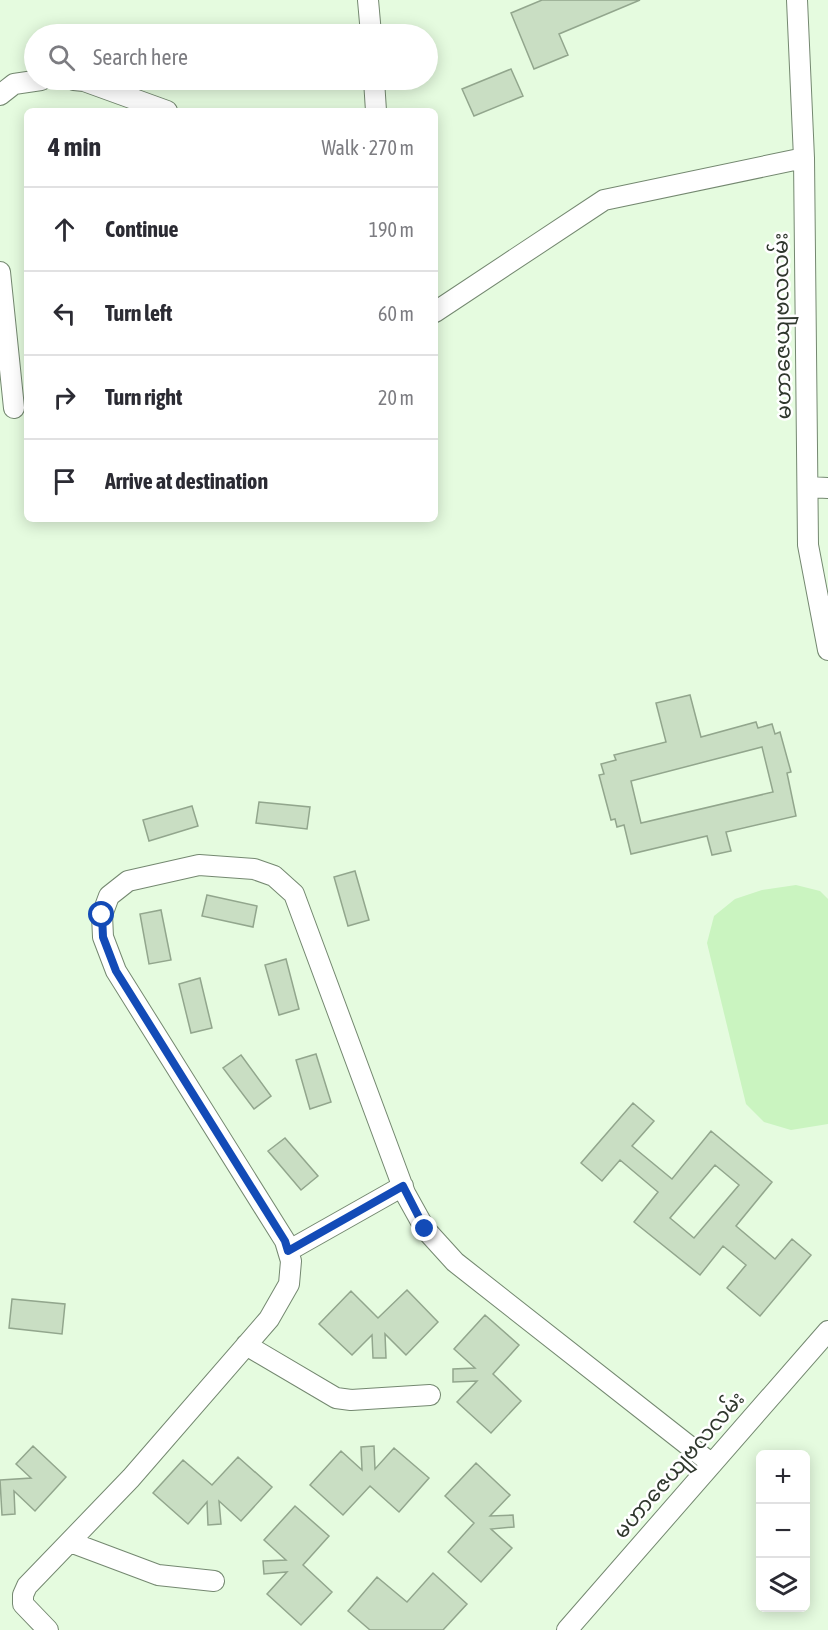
<!DOCTYPE html>
<html lang="en">
<head>
<meta charset="utf-8">
<style>
  :root { --surface:#fff; --page:#f7f7f7; --text:#2b2b33; --muted:#7c7c81; --line:#e1e1e2 }
  body { margin:0; font-family:"Asap Condensed","Noto Sans Myanmar",sans-serif; background:var(--page); color:var(--text) }
  .controls { position:absolute; right:18px; bottom:18px; display:grid; overflow:hidden; border-radius:9px; box-shadow:0 3px 15px #0003 }
  .controls button { width:54px; height:54px; display:grid; place-items:center; padding:0; border:0; border-bottom:2px solid var(--line); background:var(--surface); color:var(--text); font:30px sans-serif }
  .stop { position:absolute; width:18px; height:18px; margin:-14px; border:4px solid #134bb7; border-radius:50%; background:#fff }
  .stop.end { background:#134bb7; border-color:#fff; box-shadow:0 2px 6px #0008 }
  .list { margin:0; padding:0; list-style:none }
  h2 { display:flex; justify-content:space-between; align-items:center; height:78px; margin:0; padding:0 24px; font-size:26px }
  h2 small { font-size:20px; font-weight:400; color:var(--muted) }
  .list li { display:grid; grid-template-columns:39px 1fr auto; gap:18px; align-items:center; box-sizing:border-box; height:84px; padding:0 24px; border-top:2px solid var(--line) }
  .list b { display:block; font-size:22px; white-space:nowrap }
  .list em { font-size:20px; font-style:normal; color:var(--muted) }
  .icon { flex:none; width:33px; height:33px; fill:none; stroke:currentColor; stroke-width:2; stroke-linecap:round; stroke-linejoin:round }
  .map { position:relative; flex:none; width:828px; height:1630px; overflow:hidden }
  .search { position:absolute; background:var(--surface); box-shadow:0 3px 15px #0003; left:24px; top:24px; width:414px; height:66px; display:flex; align-items:center; gap:15px; box-sizing:border-box; padding:0 21px; border-radius:33px; color:var(--muted); font-size:22px }
  .panel { position:absolute; background:var(--surface); box-shadow:0 3px 15px #0003; left:24px; top:108px; width:414px; height:414px; border-radius:9px }
  .map>svg:first-child { display:block }
  .green { fill:#caf4c0 }
  .building { fill:#c9dec3; stroke:#92a68d; stroke-width:1.5; fill-rule:evenodd }
  .lines { fill:none; stroke-linecap:round; stroke-linejoin:round }
  .minor-casing { stroke:#748870; stroke-width:22 }
  .minor { stroke:#fff; stroke-width:20 }
  .route { stroke:#134bb7; stroke-width:8 }
  .labels { text-anchor:middle; stroke-width:5; stroke-linejoin:round; paint-order:stroke }
  .street-label { font-size:21px; fill:#2f372d; stroke:#fff }
</style>
</head>
<body>
<div class="map">
<svg width="828" height="1630" viewBox="0 0 828 1630">
  <rect width="100%" height="100%" fill="#e5fbdf"/>
  <path class="green" d="M796,885L820,891L828,899V1124L791,1130L764,1122L746,1104L707,943L714,916L735,899L762,890Z"/>
  <path class="building" d="M542,0H640L559,34L568,55L534,69L511,13Z
    M511,69L523,96L474,116L462,89Z
    M690,695L701,737L756,722L758,728L772,724L775,734L780,732L791,772L787,773L796,816L726,832L731,851L712,855L707,836L631,854L624,825L617,827L615,819L611,820L599,775L604,774L601,764L616,760L614,755L666,742L656,703ZM762,747L773,792L641,823L631,781Z
    M259,802L310,807L307,829L256,823Z
    M192,806L198,826L149,841L143,820Z
    M355,871L369,920L348,926L334,877Z
    M207,895L257,906L253,927L202,916Z
    M161,910L171,960L149,964L140,914Z
    M286,959L299,1009L279,1015L265,965Z
    M200,978L212,1028L191,1033L179,984Z
    M316,1054L331,1102L310,1109L296,1060Z
    M241,1055L271,1096L254,1109L223,1068Z
    M633,1103L654,1121L632,1146L672,1179L711,1131L772,1182L736,1226L775,1259L792,1239L811,1255L760,1316L727,1288L746,1265L723,1246L700,1275L634,1222L658,1192L620,1160L602,1181L581,1163ZM715,1165L739,1185L694,1238L670,1218Z
    M285,1138L318,1176L301,1190L268,1151Z
    M407,1290L438,1322L406,1355L385,1334L386,1358H373L372,1335L352,1355L319,1324L351,1291L378,1318Z
    M12,1299L65,1304L62,1334L9,1328Z
    M485,1315L519,1345L493,1374L521,1401L491,1433L457,1402L477,1381L453,1382V1369L475,1368L454,1349Z
    M33,1446L66,1477L35,1511L14,1491L15,1514L2,1515L0,1480L31,1478L16,1464Z
    M374,1446L375,1469L394,1448L429,1478L399,1512L370,1486L343,1515L310,1485L341,1451L362,1470L361,1447Z
    M238,1457L272,1487L241,1521L219,1501L221,1524L208,1525L207,1502L188,1524L153,1493L183,1460L212,1485Z
    M476,1463L510,1495L490,1516L513,1515L514,1527L491,1529L512,1548L481,1582L448,1552L474,1523L445,1496Z
    M295,1506L329,1536L303,1565L332,1592L301,1625L267,1594L287,1572L264,1574L263,1561L286,1560L264,1540Z
    M433,1573L467,1604L443,1630H370L348,1611L377,1577L407,1602Z"/>
  <g class="lines">
    <g class="minor-casing">
      <path id="minor" d="M368,0L371,34
        M797,0L804,158L808,545L828,650
        M74,80L84,81L167,111
        M374,80L376,111
        M0,95L14,84L41,80
        M0,272L14,408
        M435,312L604,200L804,158
        M808,487L828,488
        M288,1251L403,1186
        M246,1345L336,1398L351,1400L430,1395
        M70,1542L158,1575L214,1581
        M48,1630L23,1604V1595L27,1586L131,1478L269,1319L289,1284L291,1261L285,1241L116,971L103,937L102,915L109,896L128,881L199,865L254,869L274,876L294,894L405,1193L425,1229L455,1262L712,1464
        M567,1630L828,1331"/>
    </g>
    <use href="#minor" class="minor"/>
  </g>
  <g class="lines">
    <path class="route" d="M102,915L103,937L116,971L285,1241L288,1251L403,1186L425,1229"/>
  </g>
  <g class="labels">
    <g class="street-label">
      <text transform="translate(782 326) rotate(-91)" y="7">မဟာဇေယျဗလလမ်း</text>
      <text transform="translate(679 1465) rotate(-49)" y="7">မဟာဇေယျဗလလမ်း</text>
    </g>
  </g>
</svg>
<div class="controls">
<button>+</button>
<button>−</button>
<button><svg class="icon" aria-label="layers" viewBox="0 0 24 24"><path d="M12 4l9 5-9 5-9-5zM3 14l9 5 9-5"/></svg></button>
</div>
<div class="stop" style="left:102px;top:915px"></div>
<div class="stop end" style="left:425px;top:1229px"></div>
<div class="search"><svg class="icon" aria-label="search" viewBox="0 0 24 24"><circle cx="10" cy="10" r="6"/><path d="M15 15l6 6"/></svg>Search here</div>
<section class="panel">
<h2>4 min<small>Walk · 270 m</small></h2>
<ul class="list">
<li><svg class="icon" aria-label="ahead" viewBox="0 0 24 24"><path d="M12 20V5M6 11l6-6 6 6"/></svg><div><b>Continue</b></div><em>190 m</em></li>
<li><svg class="icon" aria-label="left" viewBox="0 0 24 24"><path d="M17 20v-9H6M10 6l-5 5 5 5"/></svg><div><b>Turn left</b></div><em>60 m</em></li>
<li><svg class="icon" aria-label="right" viewBox="0 0 24 24"><path d="M7 20v-9h11M14 6l5 5-5 5"/></svg><div><b>Turn right</b></div><em>20 m</em></li>
<li><svg class="icon" aria-label="arrive" viewBox="0 0 24 24"><path d="M6 21V4h12l-3 4 3 4H6"/></svg><div><b>Arrive at destination</b></div></li>
</ul>
</section>
</div>
</body>
</html>
